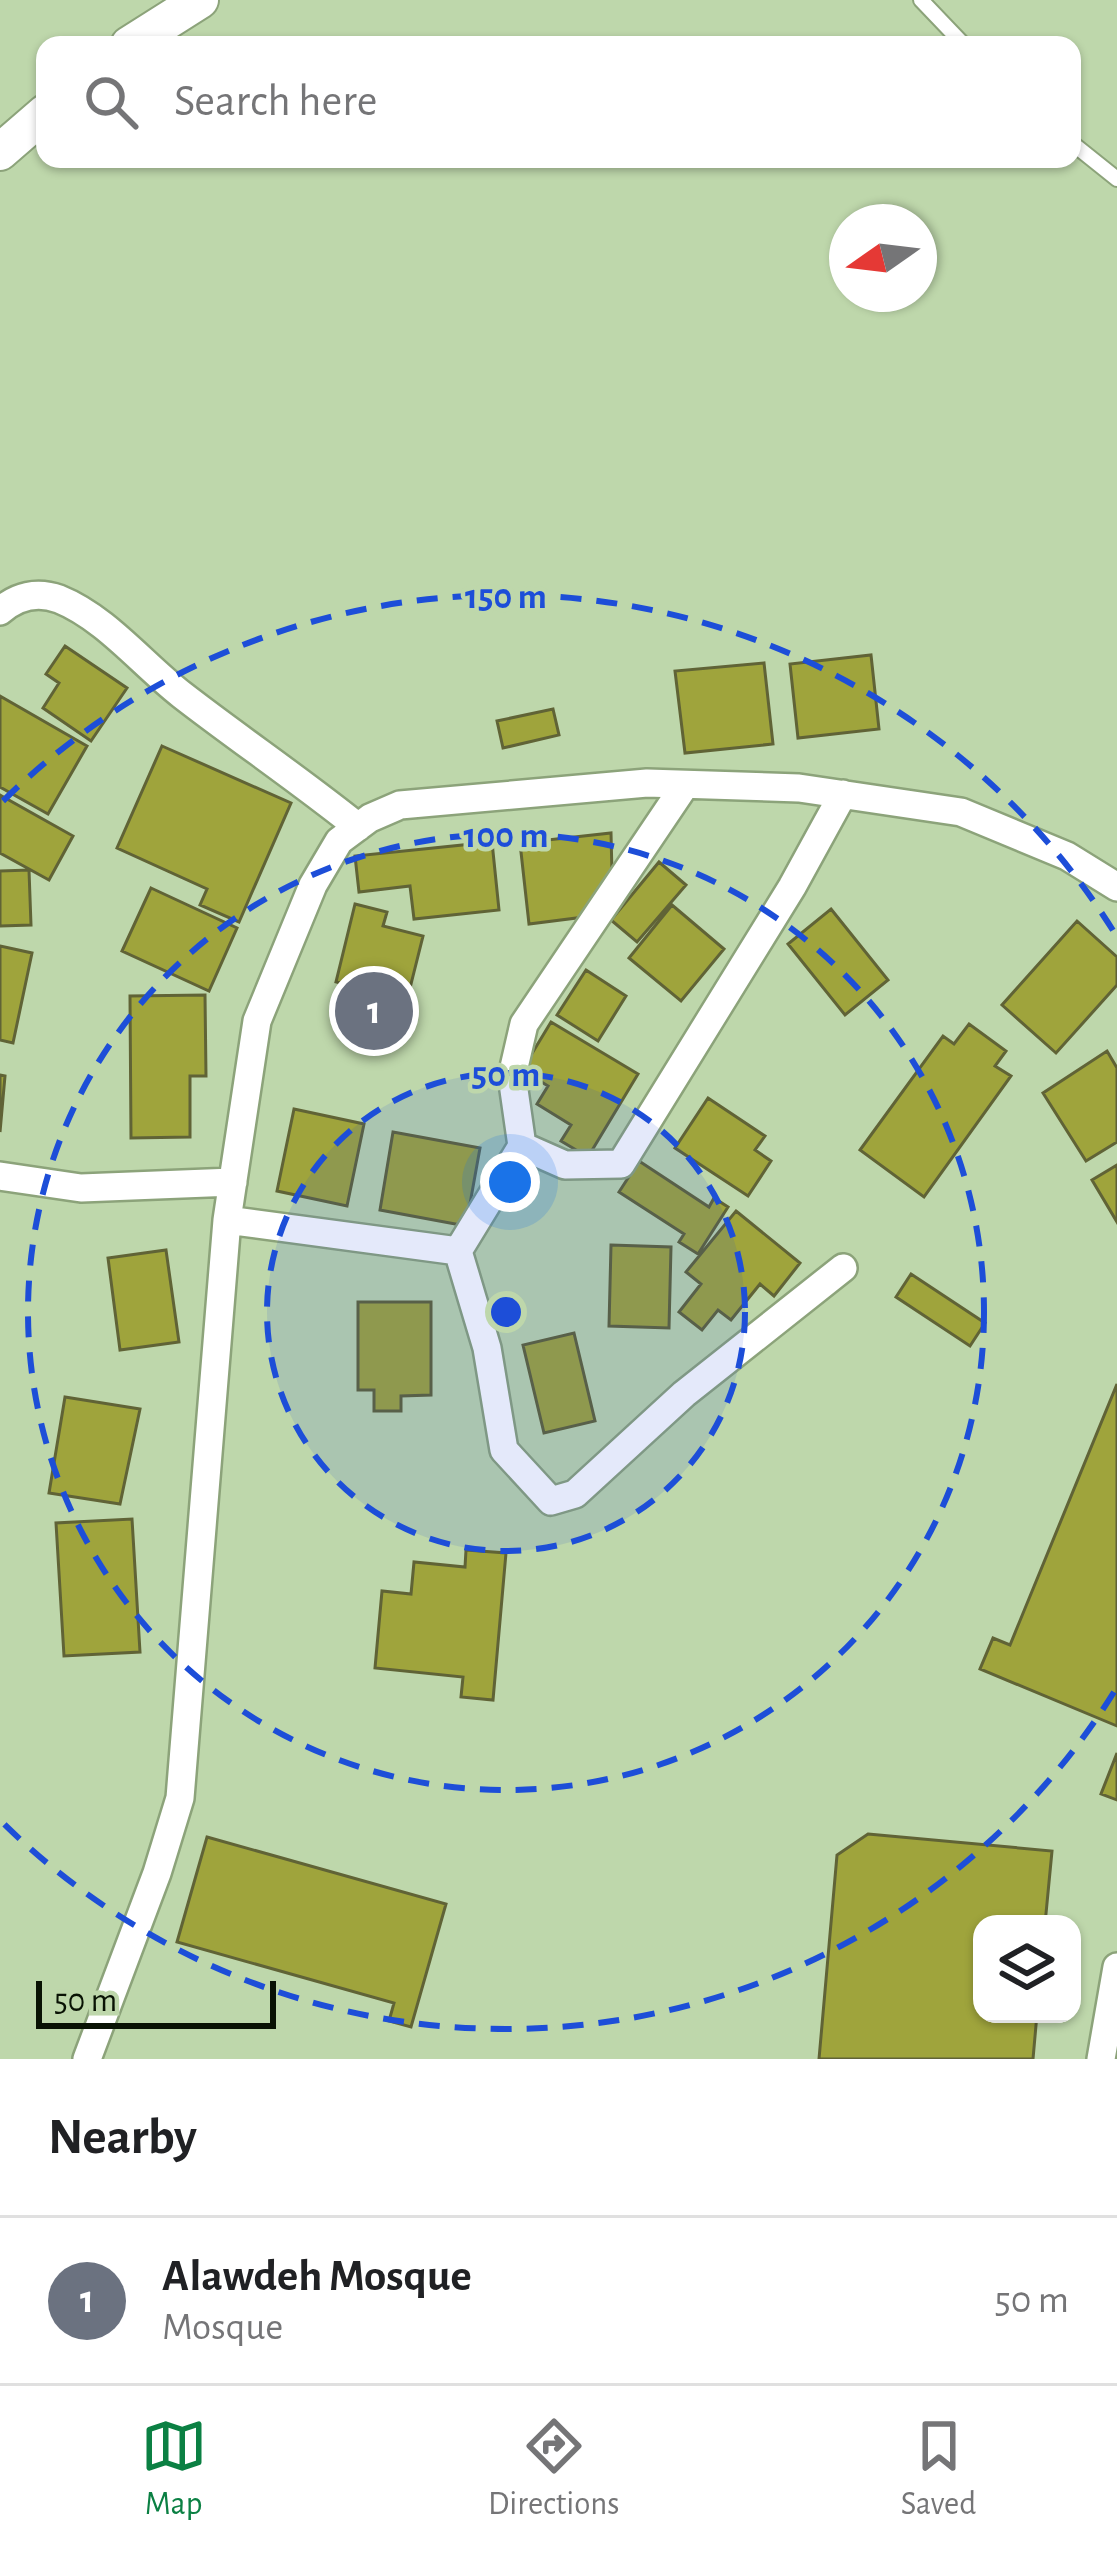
<!DOCTYPE html>
<html lang="en">
<head>
<meta charset="utf-8">
<style>
  :root { --surface:#fff; --page:#f2f2f2; --text:#202124; --muted:#757577; --line:#e0e0e0; --accent:#0b8043 }
  body { margin:0; font-family:"Alegreya Sans",sans-serif; background:var(--page); color:var(--text) }
  .controls { position:absolute; right:36px; bottom:36px; display:grid; overflow:hidden; border-radius:24px; box-shadow:0 3px 9px #0004 }
  .controls button { width:108px; height:108px; display:grid; place-items:center; padding:0; border:0; border-bottom:3px solid var(--line); background:var(--surface); color:var(--text); font:60px sans-serif }
  .compass { position:absolute; left:829px; top:204px; width:108px; height:108px; border-radius:50%; background:var(--surface); box-shadow:0 3px 9px #0004; rotate:256deg }
  .scale { position:absolute; left:36px; bottom:30px; width:240px; box-sizing:border-box; padding-left:12px; border:6px solid #091204; border-top:0; font-size:33px; line-height:42px; white-space:nowrap; color:#091204; -webkit-text-stroke:9px #bed7ab; paint-order:stroke }
  .you { position:absolute; left:510px; top:1182px; width:42px; height:42px; margin:-30px; border:9px solid #fff; border-radius:50%; background:#1a73e8; box-shadow:0 0 0 18px #1a73e833 }
  .badge { display:grid; place-items:center; width:78px; height:78px; border-radius:50%; background:var(--accent); color:#fff; font-size:39px; font-weight:700 }
  .pin { position:absolute; translate:-50% -50%; border:6px solid #fff; box-shadow:0 3px 12px #0006 }
  .list { margin:0; padding:0; list-style:none }
  h2 { display:flex; justify-content:space-between; align-items:center; height:156px; margin:0; padding:0 48px; font-size:51px }
  h2 small { font-size:39px; font-weight:400; color:var(--muted) }
  .list li { display:grid; grid-template-columns:78px 1fr auto; gap:36px; align-items:center; box-sizing:border-box; height:168px; padding:0 48px; border-top:3px solid var(--line) }
  .list b { display:block; font-size:45px; white-space:nowrap }
  .list p { margin:0; font-size:39px; white-space:nowrap; color:var(--muted) }
  .list em { font-size:39px; font-style:normal; color:var(--muted) }
  .icon { flex:none; width:66px; height:66px; fill:none; stroke:currentColor; stroke-width:2; stroke-linecap:round; stroke-linejoin:round }
  .map { position:relative; flex:none; width:1117px; height:2059px; overflow:hidden }
  .search { position:absolute; background:var(--surface); box-shadow:0 3px 9px #0004; left:36px; right:36px; top:36px; height:132px; display:flex; align-items:center; gap:30px; box-sizing:border-box; padding:0 42px; border-radius:24px; color:var(--muted); font-size:45px }
  .sheet { height:324px; background:var(--surface) }
  nav { display:flex; justify-content:space-around; align-items:center; box-sizing:border-box; height:168px; border-top:3px solid var(--line); background:var(--surface); font-size:33px; color:var(--muted) }
  nav a { display:grid; justify-items:center; gap:6px }
  nav .on { color:var(--accent) }
  .map>svg:first-child { display:block }
  .building { fill:#9fa43c; stroke:#606336; stroke-width:3 }
  .lines { fill:none; stroke-linecap:round; stroke-linejoin:round }
  .service-casing { stroke:#8ca37a; stroke-width:18 }
  .minor-casing { stroke:#8ca37a; stroke-width:32 }
  .tertiary-casing { stroke:#8ca37a; stroke-width:40 }
  .service { stroke:#fff; stroke-width:14 }
  .minor { stroke:#fff; stroke-width:27 }
  .tertiary { stroke:#fff; stroke-width:36 }
  .ring { fill:none; stroke:#1d4ed8; stroke-width:6; stroke-dasharray:21 15 }
  .centre { fill:#1d4ed8; stroke:#bed7ab; stroke-width:6 }
  .ring-label { font-size:36px; text-anchor:middle; font-weight:bold; fill:#1d4ed8; stroke:#bed7ab; stroke-width:9; stroke-linejoin:round; paint-order:stroke }
</style>
</head>
<body>
<div class="map">
<svg width="1117" height="2059" viewBox="0 0 1117 2059">
  <rect width="100%" height="100%" fill="#bed7ab"/>
  <path class="building" d="M65,646L127,688L91,741L43,708L59,683L46,674Z
    M871,655L879,729L798,738L790,664Z
    M764,663L773,744L685,753L675,671Z
    M0,696L87,746L48,814L0,787Z
    M553,709L559,735L503,748L497,721Z
    M162,746L291,803L239,922L200,905L207,889L117,848Z
    M0,795L73,836L49,880L0,853Z
    M611,833L612,874L584,917L529,924L520,843Z
    M492,842L499,910L414,919L410,886L359,892L355,856Z
    M659,862L686,885L637,942L611,920Z
    M29,870L31,925L0,926V871Z
    M151,888L237,928L209,991L122,951Z
    M355,904L387,912L383,926L423,936L407,1000L336,982Z
    M672,905L724,949L681,1001L629,958Z
    M831,909L888,980L845,1015L788,944Z
    M1077,921L1117,957V985L1056,1053L1002,1005Z
    M0,946L32,953L13,1043L0,1040Z
    M586,970L626,996L598,1041L557,1015Z
    M205,995L206,1076H190V1137L131,1138L130,996Z
    M551,1022L638,1074L588,1157L561,1141L571,1125L537,1104L548,1086L522,1070Z
    M969,1024L1006,1051L995,1066L1011,1076L924,1197L860,1150L943,1036L954,1044Z
    M1107,1051L1117,1068V1142L1086,1161L1043,1093Z
    M0,1075L5,1076L0,1132Z
    M708,1098L765,1136L755,1150L771,1161L748,1196L675,1148Z
    M294,1109L364,1124L347,1206L277,1191Z
    M393,1132L480,1148L466,1226L380,1210Z
    M639,1161L709,1207L714,1198L728,1207L698,1254L679,1242L684,1234L619,1192Z
    M1117,1165V1222L1092,1180Z
    M736,1211L800,1263L774,1296L760,1284L731,1320L718,1310L702,1330L679,1312L701,1284L686,1272Z
    M611,1245L671,1247L669,1328L609,1326Z
    M166,1250L179,1342L120,1350L108,1258Z
    M911,1274L985,1323L970,1346L896,1297Z
    M358,1302H431V1395L401,1396V1411H374V1390H358Z
    M574,1333L595,1421L544,1433L523,1345Z
    M1117,1384V1726L980,1669L993,1638L1010,1645Z
    M65,1397L140,1409L120,1504L49,1493Z
    M132,1519L140,1652L64,1656L56,1523Z
    M466,1550L506,1553L493,1700L461,1697L463,1677L375,1668L382,1591L411,1594L414,1562L465,1567Z
    M1117,1753V1800L1101,1794Z
    M868,1834L1052,1851L1045,1924H982V2014H1037L1033,2059H819L837,1855Z
    M207,1837L446,1904L411,2027L389,2021L394,2003L177,1942Z"/>
  <g class="lines">
    <g class="service-casing">
      <path id="service" d="M921,0L964,45
        M1072,143L1117,179"/>
    </g>
    <g class="minor-casing">
      <path id="minor" d="M0,611C17,596 37,591 59,599C106,618 142,664 182,695C240,740 301,781 358,827
        M522,1146L565,1165L621,1164L792,887L843,794
        M0,1176L81,1188L233,1182
        M227,1220L458,1251L487,1348L504,1450L551,1501L575,1494L684,1394L843,1268
        M458,1251L522,1146L512,1076L524,1024L685,785
        M87,2059L157,1873L180,1798L227,1220L257,1021L313,885L339,841L370,818L400,805L647,783L799,788L961,812L1067,856L1117,887
        M1101,2059L1117,1967"/>
    </g>
    <g class="tertiary-casing">
      <path id="tertiary" d="M129,45L200,0
        M0,152L45,113"/>
    </g>
    <use href="#service" class="service"/>
    <use href="#minor" class="minor"/>
    <use href="#tertiary" class="tertiary"/>
  </g>
  <circle cx="506" cy="1312" r="239" fill="#1d4ed8" fill-opacity=".12"/>
  <g class="ring">
    <circle cx="506" cy="1312" r="239"/>
    <circle cx="506" cy="1312" r="478"/>
    <path d="M1114 1692A717 717 0 0 1 3 1823M3 801A717 717 0 0 1 1114 932"/>
  </g>
  <circle cx="506" cy="1312" r="18" class="centre"/>
  <g class="ring-label">
    <text x="506" y="608">150 m</text>
    <text x="506" y="847">100 m</text>
    <text x="506" y="1086">50 m</text>
  </g>
</svg>
<div class="controls">
<button><svg class="icon" aria-label="layers" viewBox="0 0 24 24"><path d="M12 4l9 5-9 5-9-5zM3 14l9 5 9-5"/></svg></button>
</div>
<svg class="compass" viewBox="-18 -18 36 36"><path d="M0-13l5 13h-10z" fill="#e53935"/><path d="M0 13l5-13h-10z" fill="#757577"/></svg>
<div class="scale">50 m</div>
<div class="you"></div>
<div class="pin badge" style="left:374px;top:1011px;background:#6b7280">1</div>
<div class="search"><svg class="icon" aria-label="search" viewBox="0 0 24 24"><circle cx="10" cy="10" r="6"/><path d="M15 15l6 6"/></svg>Search here</div>
</div>
<section class="sheet">
<h2>Nearby<small></small></h2>
<ul class="list">
<li><span class="badge" style="background:#6b7280">1</span><div><b>Alawdeh Mosque</b><p>Mosque</p></div><em>50 m</em></li>
</ul>
</section>
<nav>
<a class="on"><svg class="icon" aria-label="map" viewBox="0 0 24 24"><path d="M3 6l6-2 6 2 6-2v14l-6 2-6-2-6 2zM9 4v14M15 6v14"/></svg>Map</a>
<a><svg class="icon" aria-label="directions" viewBox="0 0 24 24"><path d="M12 3l9 9-9 9-9-9zM9 14v-3h6M13 9l2 2-2 2"/></svg>Directions</a>
<a><svg class="icon" aria-label="saved" viewBox="0 0 24 24"><path d="M7 4h10v16l-5-4-5 4z"/></svg>Saved</a>
</nav>
</body>
</html>
